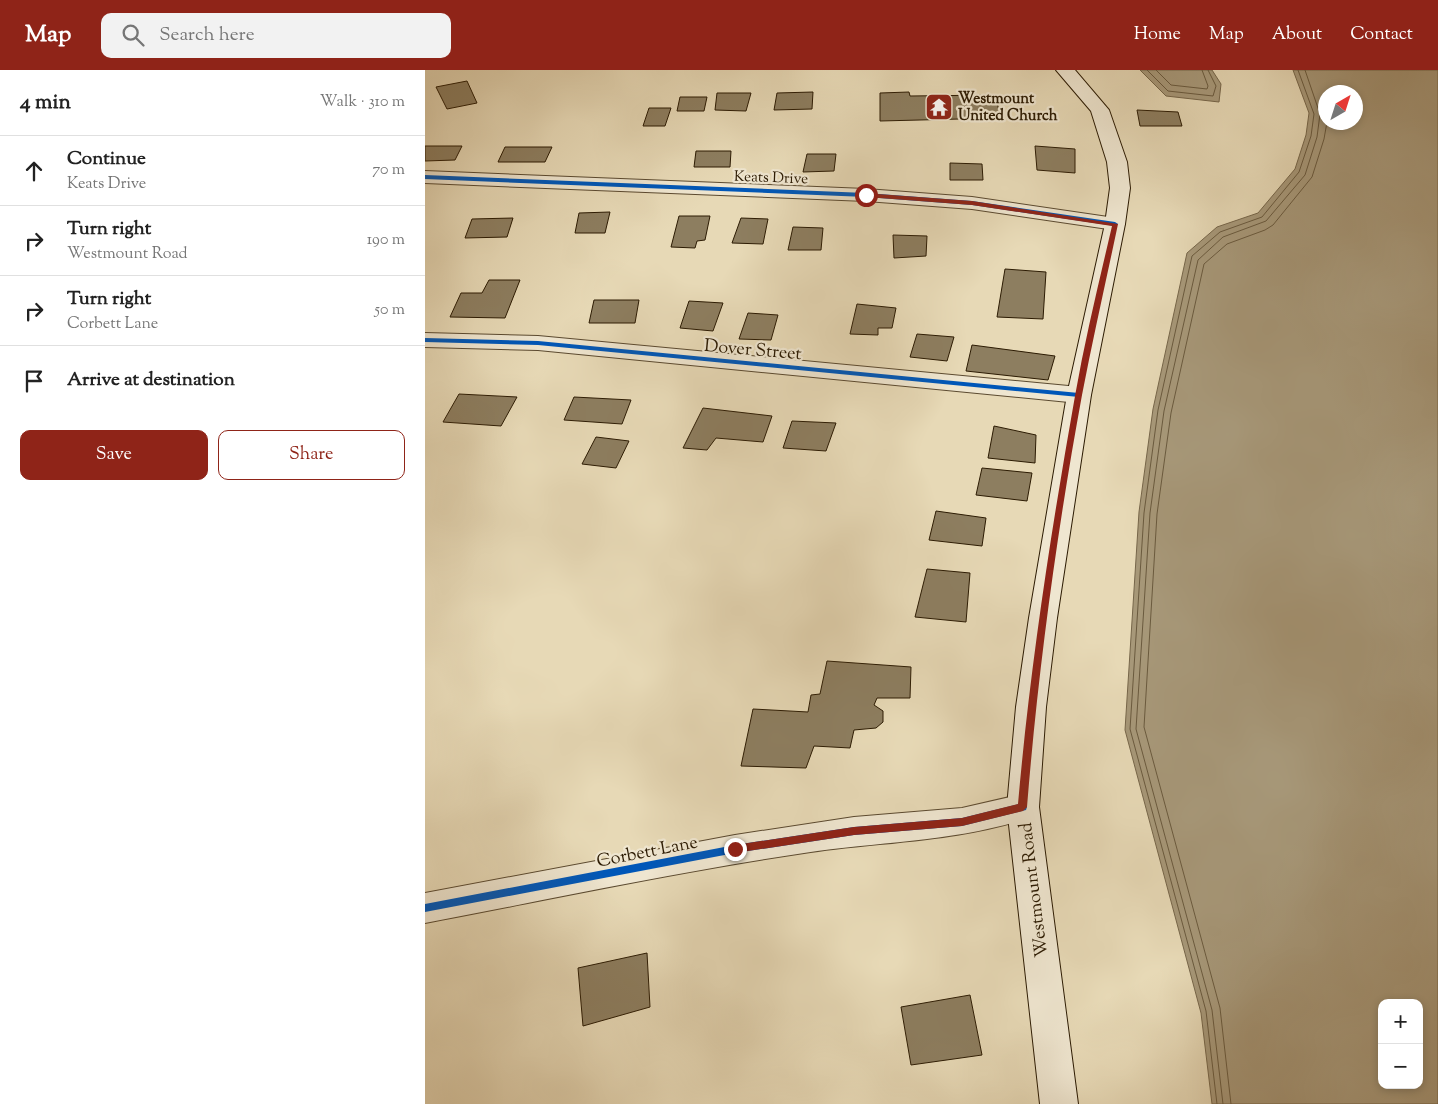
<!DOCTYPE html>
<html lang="en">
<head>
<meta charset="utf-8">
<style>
  :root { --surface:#fff; --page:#f2f2f2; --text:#222; --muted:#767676; --line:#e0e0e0; --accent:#8f2418 }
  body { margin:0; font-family:"Sorts Mill Goudy",serif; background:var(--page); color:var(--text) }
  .controls { position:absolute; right:15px; bottom:15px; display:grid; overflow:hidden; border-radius:10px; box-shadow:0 2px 8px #0003 }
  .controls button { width:45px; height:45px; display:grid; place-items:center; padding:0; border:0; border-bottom:1px solid var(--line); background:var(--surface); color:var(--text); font:25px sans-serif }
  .compass { position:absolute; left:893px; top:15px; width:45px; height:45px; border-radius:50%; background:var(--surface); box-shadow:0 2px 8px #0003; rotate:39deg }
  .stop { position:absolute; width:15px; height:15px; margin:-11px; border:4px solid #8f2418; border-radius:50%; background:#fff }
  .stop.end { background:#8f2418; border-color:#fff; box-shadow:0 1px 5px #0008 }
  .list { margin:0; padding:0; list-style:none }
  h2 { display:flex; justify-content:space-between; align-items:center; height:65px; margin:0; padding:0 20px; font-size:21px }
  h2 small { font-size:16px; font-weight:400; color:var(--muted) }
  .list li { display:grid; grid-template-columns:32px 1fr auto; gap:15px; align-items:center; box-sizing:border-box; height:70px; padding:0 20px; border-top:1px solid var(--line) }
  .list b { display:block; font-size:19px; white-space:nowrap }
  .list p { margin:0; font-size:16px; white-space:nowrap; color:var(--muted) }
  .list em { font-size:16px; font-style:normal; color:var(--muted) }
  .actions { display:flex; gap:10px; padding:15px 20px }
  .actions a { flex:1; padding:11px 0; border:1px solid var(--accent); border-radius:10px; text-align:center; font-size:18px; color:var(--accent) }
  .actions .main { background:var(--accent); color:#fff }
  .icon { flex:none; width:28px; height:28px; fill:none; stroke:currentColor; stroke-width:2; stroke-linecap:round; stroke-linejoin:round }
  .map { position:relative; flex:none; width:1013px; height:1034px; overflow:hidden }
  header { display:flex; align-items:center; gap:30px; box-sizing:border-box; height:70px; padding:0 25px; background:var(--accent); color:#fff }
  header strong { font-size:24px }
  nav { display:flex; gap:28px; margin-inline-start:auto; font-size:18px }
  .search { width:350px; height:45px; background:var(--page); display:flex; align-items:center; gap:12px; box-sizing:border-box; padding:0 18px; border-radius:10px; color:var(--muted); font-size:19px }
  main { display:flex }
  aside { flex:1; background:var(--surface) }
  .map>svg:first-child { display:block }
  .water { fill:#a79879; stroke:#76664a; fill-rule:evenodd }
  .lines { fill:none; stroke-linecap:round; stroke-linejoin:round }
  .shore { stroke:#6a5a3e; stroke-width:1 }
  .building { fill:#8d7e60; stroke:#2c1b03 }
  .minor-casing { stroke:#5b4a30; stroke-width:2 }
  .secondary-casing { stroke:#2c1b03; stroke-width:2 }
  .minor { fill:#efe6d0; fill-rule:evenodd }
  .secondary { fill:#efe6d0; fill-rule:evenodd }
  .cycleway-casing { stroke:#efe6d0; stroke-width:3 }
  .cycleway { fill:#0057b8; fill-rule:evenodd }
  .route { fill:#8f2418 }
  .labels { text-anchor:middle; stroke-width:4.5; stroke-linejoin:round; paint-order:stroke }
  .far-poi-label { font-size:15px; font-weight:bold; fill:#2c1b03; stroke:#efe6d0; text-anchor:start }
  .far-street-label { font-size:15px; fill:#2c1b03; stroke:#efe6d0 }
  .street-label { font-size:18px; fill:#2c1b03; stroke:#efe6d0 }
</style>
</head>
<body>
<header>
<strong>Map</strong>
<div class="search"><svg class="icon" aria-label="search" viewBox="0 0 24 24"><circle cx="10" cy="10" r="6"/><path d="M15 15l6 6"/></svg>Search here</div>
<nav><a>Home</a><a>Map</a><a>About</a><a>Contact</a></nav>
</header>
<main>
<aside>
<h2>4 min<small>Walk · 310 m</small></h2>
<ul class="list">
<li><svg class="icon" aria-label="ahead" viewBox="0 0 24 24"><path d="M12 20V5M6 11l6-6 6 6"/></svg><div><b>Continue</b><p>Keats Drive</p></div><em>70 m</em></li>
<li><svg class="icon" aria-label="right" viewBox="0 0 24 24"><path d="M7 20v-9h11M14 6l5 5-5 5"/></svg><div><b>Turn right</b><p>Westmount Road</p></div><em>190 m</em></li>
<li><svg class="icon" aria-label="right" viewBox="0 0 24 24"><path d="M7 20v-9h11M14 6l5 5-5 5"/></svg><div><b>Turn right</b><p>Corbett Lane</p></div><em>50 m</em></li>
<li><svg class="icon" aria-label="arrive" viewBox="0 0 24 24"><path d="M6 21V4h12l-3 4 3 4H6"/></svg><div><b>Arrive at destination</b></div></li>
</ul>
<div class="actions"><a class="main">Save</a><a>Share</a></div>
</aside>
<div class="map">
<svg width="1013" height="1034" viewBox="0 0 1013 1034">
  <rect width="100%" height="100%" fill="#e7d9b6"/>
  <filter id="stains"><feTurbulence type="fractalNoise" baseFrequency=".004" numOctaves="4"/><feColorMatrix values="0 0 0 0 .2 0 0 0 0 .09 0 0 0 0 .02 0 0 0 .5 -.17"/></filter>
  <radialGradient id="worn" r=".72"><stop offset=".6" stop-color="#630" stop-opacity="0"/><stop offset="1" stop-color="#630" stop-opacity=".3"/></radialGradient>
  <path class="water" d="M715,0H787L796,14L794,32L741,26Z
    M868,0H1013V1034H787L776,943L700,660L714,442L728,339L762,183L792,157L833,143L870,99L881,65L884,43ZM901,22H931V52H901ZM957,933H994V1015H957Z"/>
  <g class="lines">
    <path class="shore" d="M722,0L743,21L788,26L791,16L783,0
      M731,0L746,15L782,19L783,16L777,0
      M792,1034L781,941L705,659L719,443L733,340L767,186L795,162L837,147L874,102L886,66L889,44L873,0
      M798,1034L787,940L711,659L725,443L739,341L773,190L798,167L841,151L880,105L892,67L895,44L880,0
      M806,1034L795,938L719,657L732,444L746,343L779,194L802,174L840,160L848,155L887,107L899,69L902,52"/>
  </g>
  <path class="building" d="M42,11L52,33L22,39L11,17Z
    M388,22L387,39L349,40L352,23Z
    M484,22L485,26L571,25L575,48L455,51V23Z
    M292,23H326L321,41L290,40Z
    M255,27H282L279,41H252Z
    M224,38H246L240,56H218Z
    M712,40L753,42L757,56H715Z
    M0,76H37L30,90L0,91Z
    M610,76L650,79V103L612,100Z
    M80,77H127L120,92H73Z
    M271,81H306L305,97H269Z
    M382,84H411L409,101L378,102Z
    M525,93L557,94L558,110H525Z
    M185,142L180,163H150L154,143Z
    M254,146H285L280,170L272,171L270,178L246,177Z
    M88,148L82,167L40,168L47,149Z
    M316,148L343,149L338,174L307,173Z
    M368,157L398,158L396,180H363Z
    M468,165L502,166L501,186L469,188Z
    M580,199L621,202L618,249L572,247Z
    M64,210H95L80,248L25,247L36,223H57Z
    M169,230H214L210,253H164Z
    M264,231L298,233L288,261L255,258Z
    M432,234L471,238L467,258H453V265L425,264Z
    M323,243L353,245L346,270L314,269Z
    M492,264L529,267L522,291L485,287Z
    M547,275L630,286L623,310L541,301Z
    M34,324L92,327L76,356L18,352Z
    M149,327L206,330L197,354L139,350Z
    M278,338L347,346L338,372L291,368L282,380L258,378Z
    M367,351L411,353L401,381L358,378Z
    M569,356L611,365L610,393L563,388Z
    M171,367L204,371L191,398L157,394Z
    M557,398L607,403L602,431L551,425Z
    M511,441L561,448L557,476L504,470Z
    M502,499L545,503L541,552L490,547Z
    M402,591L486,597L485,628H452L449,635L458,641V652L451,658L429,660L425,678L389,676L381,698L316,696L328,639L383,642L386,625L395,624Z
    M222,883L225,937L158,956L153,898Z
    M545,925L557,985L486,995L476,937Z"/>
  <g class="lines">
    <g class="minor-casing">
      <path id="minor" d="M0,101L441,119L547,127L690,148L697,150L700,154L697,158L690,160L547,139L441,131L0,113Z
        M0,263L113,266L654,317L662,320L666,325L662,330L654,333L113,280L0,277Z
        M598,724L609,728L614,737L609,746C535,772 456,771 379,783C252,802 126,829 0,853V823L310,765L429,747L537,738Z"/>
    </g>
    <g class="secondary-casing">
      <path id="secondary" d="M631,0H650L684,40L702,92L705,118L700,154L666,325L632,548L621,637L614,737L653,1034H615L582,737L591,637L604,548L642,325L680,154L685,118L682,92L666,41Z"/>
    </g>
    <use href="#minor" class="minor"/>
    <use href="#secondary" class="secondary"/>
    <g class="cycleway-casing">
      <path id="cycleway" d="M0,105L441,123L547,131L690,152L693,154L690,156L547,135L441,127L0,109Z
        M0,268L113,271L654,323L657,325L654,327L113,275L0,272Z
        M598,733L601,734L602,737L601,740L537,756L429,765L310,783L0,842V834L310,775L429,757L537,748Z"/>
    </g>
    <use href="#cycleway" class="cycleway"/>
  </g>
  <path class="route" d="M439,123L547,131L693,154C681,211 668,268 657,325C632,461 613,600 602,737L598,741L537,756L429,765L310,783L305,779L310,775L429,757L537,748L593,734C605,597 626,461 650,326C660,269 674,212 687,156L547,135L441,127Z"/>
  <defs>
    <g id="temple-square" transform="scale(1.4375)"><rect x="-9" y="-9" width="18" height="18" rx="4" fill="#8f2418" stroke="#efe6d0"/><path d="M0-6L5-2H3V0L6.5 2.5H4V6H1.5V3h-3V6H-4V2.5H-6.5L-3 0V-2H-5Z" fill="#fff"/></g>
  </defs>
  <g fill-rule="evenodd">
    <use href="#temple-square" x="514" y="37"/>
  </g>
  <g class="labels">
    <g class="far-poi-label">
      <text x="533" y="33">Westmount<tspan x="533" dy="17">United Church</tspan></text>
    </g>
    <g class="far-street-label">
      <text transform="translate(346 107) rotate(2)" y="5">Keats Drive</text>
    </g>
    <g class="street-label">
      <text transform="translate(328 279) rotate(5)" y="6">Dover Street</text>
      <text transform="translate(222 781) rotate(-11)" y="6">Corbett Lane</text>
      <text transform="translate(608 820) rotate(-97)" y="6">Westmount Road</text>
    </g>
  </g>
  <rect width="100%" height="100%" filter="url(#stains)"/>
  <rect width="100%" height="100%" fill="url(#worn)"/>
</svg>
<div class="controls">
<button>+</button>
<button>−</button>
</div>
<svg class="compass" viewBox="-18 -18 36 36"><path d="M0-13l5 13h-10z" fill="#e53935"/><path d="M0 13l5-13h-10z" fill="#767676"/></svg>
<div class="stop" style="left:441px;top:125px"></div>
<div class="stop end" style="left:310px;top:779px"></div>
</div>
</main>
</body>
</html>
